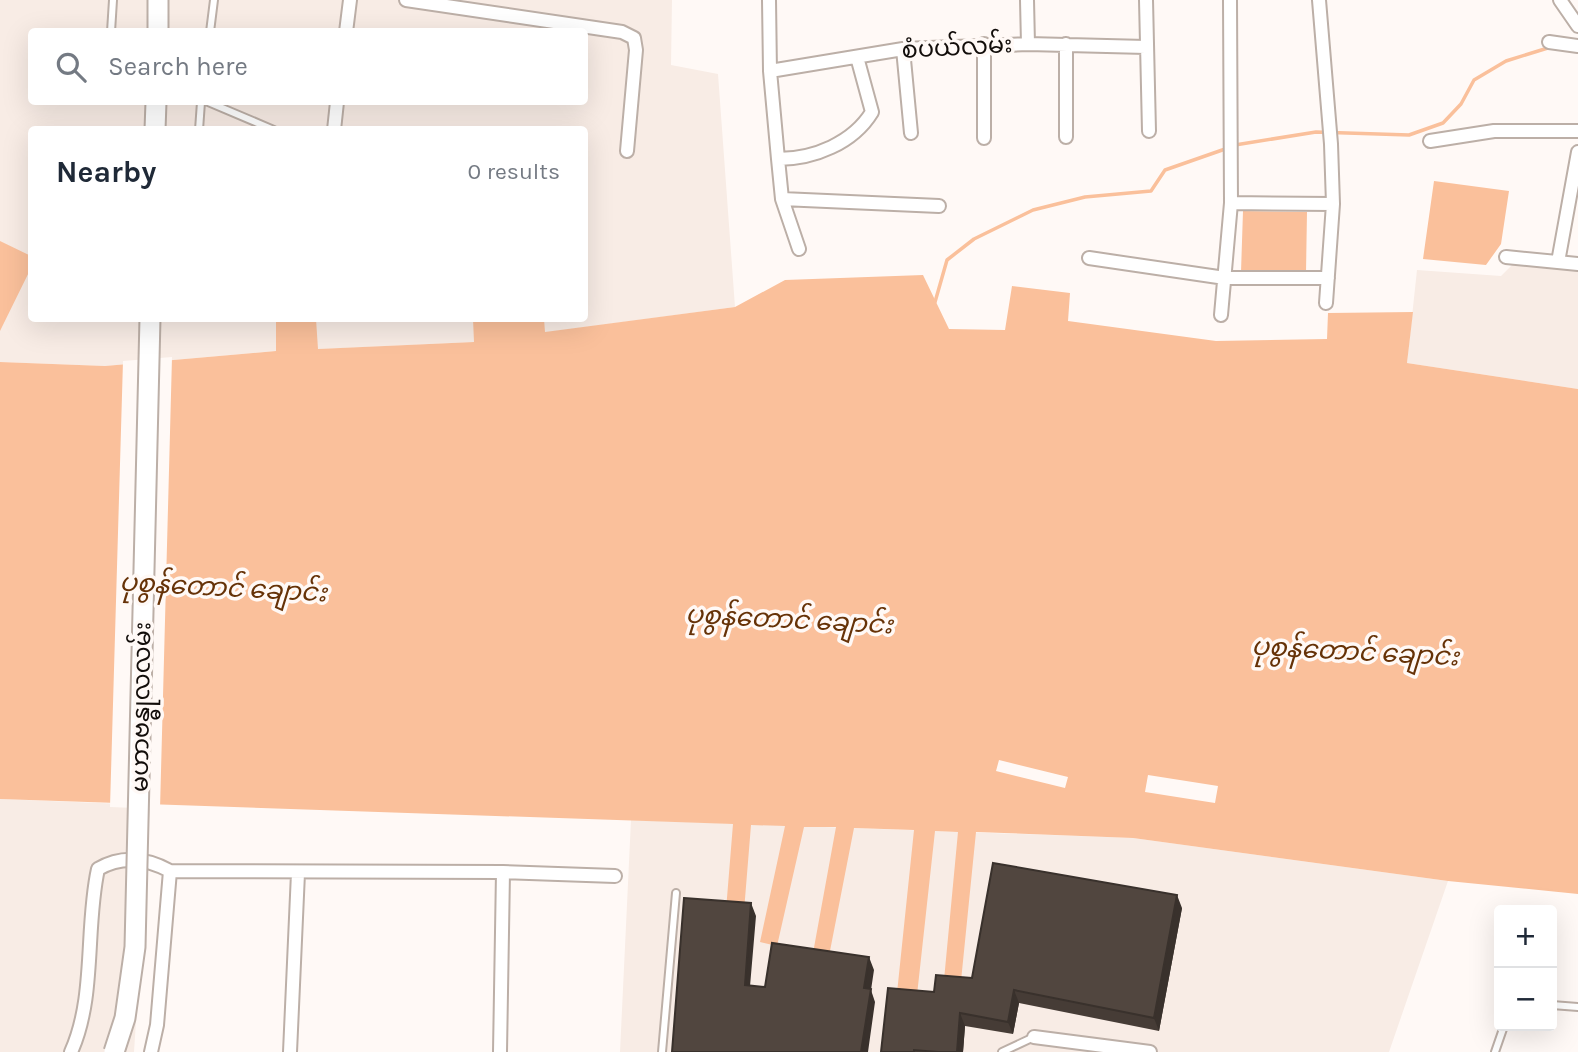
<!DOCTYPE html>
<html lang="en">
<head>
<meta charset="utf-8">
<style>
  :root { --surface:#fff; --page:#f2f2f3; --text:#1f2937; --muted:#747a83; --line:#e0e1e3 }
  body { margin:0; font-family:Karla,"Noto Sans Myanmar",sans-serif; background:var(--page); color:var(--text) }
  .controls { position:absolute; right:21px; bottom:21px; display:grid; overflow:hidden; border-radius:7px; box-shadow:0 7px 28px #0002 }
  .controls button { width:63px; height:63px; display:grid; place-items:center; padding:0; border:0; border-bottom:2px solid var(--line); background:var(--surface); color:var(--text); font:35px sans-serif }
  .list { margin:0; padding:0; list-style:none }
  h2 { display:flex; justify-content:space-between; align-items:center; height:91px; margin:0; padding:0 28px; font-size:30px }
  h2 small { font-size:23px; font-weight:400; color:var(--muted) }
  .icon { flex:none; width:38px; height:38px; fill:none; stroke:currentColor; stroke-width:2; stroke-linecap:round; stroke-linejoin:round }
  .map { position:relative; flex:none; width:1578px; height:1052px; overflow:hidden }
  .search { position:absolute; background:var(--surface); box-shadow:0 7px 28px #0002; left:28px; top:28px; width:560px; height:77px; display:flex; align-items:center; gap:18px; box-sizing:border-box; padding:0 24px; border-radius:7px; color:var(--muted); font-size:26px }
  .panel { position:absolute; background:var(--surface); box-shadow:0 7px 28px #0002; left:28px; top:126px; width:560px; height:196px; border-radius:7px }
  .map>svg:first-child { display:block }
  .built { fill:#f8ece5; fill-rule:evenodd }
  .water { fill:#fac09b }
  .pier { fill:#fff9f6 }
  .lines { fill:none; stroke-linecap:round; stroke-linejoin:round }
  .stream { stroke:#fac09b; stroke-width:3.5 }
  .service-casing { stroke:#bcafa7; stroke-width:10 }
  .minor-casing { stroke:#bcafa7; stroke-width:16 }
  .primary-casing { stroke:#bcafa7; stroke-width:23 }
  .service { stroke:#fff; stroke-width:6 }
  .minor { stroke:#fff; stroke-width:12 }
  .primary { stroke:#fff; stroke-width:19 }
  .primary-bridge-casing { stroke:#bcafa7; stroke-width:23; stroke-linecap:butt }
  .primary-bridge { stroke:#fff; stroke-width:19 }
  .wall { fill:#463c36 }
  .shaded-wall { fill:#39312c }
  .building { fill:#51463f; stroke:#39312c; stroke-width:2 }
  .labels { text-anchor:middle; stroke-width:7; stroke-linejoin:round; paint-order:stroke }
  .street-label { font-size:24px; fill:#120d0a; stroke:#fff9f6 }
  .water-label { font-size:26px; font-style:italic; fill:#663207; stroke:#fff9f6 }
</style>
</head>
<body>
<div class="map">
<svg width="1578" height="1052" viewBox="0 0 1578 1052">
  <rect width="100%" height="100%" fill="#fff9f6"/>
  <path class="built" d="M0,0H672L671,65L718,74L735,307L474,342L276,351L105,366L0,362ZM32,32H584V102H32ZM32,130H584V318H32Z
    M1514,263L1578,269V389L1407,363L1417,270L1501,276Z
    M0,799L150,805L134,1052H0Z
    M631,820L1133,838L1448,881L1389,1052H620Z"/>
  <path class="water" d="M1434,181L1509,191L1501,244L1486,265L1423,259Z
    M1243,211L1307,212L1306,273L1241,272Z
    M0,241L31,256L32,266L0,331Z
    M923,275L949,329L1005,330L1012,286L1070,293L1068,321L1216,341L1327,339L1328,313L1413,312L1407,363L1578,389V894L1448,881L1133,838L976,832L961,981L944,980L958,832L935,831L917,995L897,993L914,830L854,828L829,956L813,953L836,827H804L777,946L760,942L785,826L751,825L744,911L726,910L733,824L0,799V362L105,366L276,351V318L316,319L318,349L474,342L473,319H544L545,332L735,307L785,280Z"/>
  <path class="pier" d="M172,357L160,809L110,807L123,361Z
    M999,760L1068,777L1065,788L996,771Z
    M1148,775L1218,786L1215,803L1145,792Z"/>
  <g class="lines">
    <path class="stream" d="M1235,145L1316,132L1409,135L1443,123L1461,104L1474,80L1506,61L1551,47
      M935,302L947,260L974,239L1033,210L1085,197L1151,191L1165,170L1228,148"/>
    <g class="service-casing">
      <path id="service" d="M111,32L113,0
        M210,32L214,0
        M208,102L274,130
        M199,130L201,102
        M1552,1005L1578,1007
        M662,1052L676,893
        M1002,1052L1034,1037
        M1495,1052L1504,1026"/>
    </g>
    <g class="minor-casing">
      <path id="minor" d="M406,0L622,32L634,38L636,50L627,151
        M769,0L770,71L778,159C814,159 853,143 872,112L857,57
        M1027,0L1028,44
        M1146,0L1149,131
        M1319,0L1331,144L1333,204L1326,303
        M1560,0L1578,26
        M346,32L350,0
        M1549,42L1578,46
        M1066,44V137
        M903,49L911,133
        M770,71L903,49L1028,44L1146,47
        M334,130L337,102
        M984,138V44
        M1430,141L1494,131H1578
        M778,159L782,199L799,249
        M782,199L939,206
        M1231,203L1333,204
        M1506,257L1578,264
        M1089,258L1225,278H1328
        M1558,262L1578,152
        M1221,315L1231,203L1230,0
        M1034,1037L1150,1052
        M71,1052C96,997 85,927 98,869C122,855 146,858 170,871L503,872L615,876
        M151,1052L157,1025L170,871
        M290,1052L298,873
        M500,1052L503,872"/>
    </g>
    <g class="primary-casing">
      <path id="primary" d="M158,32V0
        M155,130L156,102"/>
    </g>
    <use href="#service" class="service"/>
    <use href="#minor" class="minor"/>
    <use href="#primary" class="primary"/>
    <g class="primary-bridge-casing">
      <path id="primary-bridge" d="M114,1052L125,1018L135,947L150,318"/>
    </g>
    <use href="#primary-bridge" class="primary-bridge"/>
  </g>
  <path class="wall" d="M1182,908L1159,1031L1019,1003L1013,1034L965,1026L963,1052H881L934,992L972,978Z"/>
  <path class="shaded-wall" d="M1177,895L1182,908L1159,1031L1154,1018Z
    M751,903L756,916L749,998L745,985Z
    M869,957L874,970L871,990L875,1002L868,1052H861L864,988Z
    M1014,990L1019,1003L1013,1034L1008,1022Z
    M960,1013L965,1026L963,1052H957Z"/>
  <path class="building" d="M993,863L1177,895L1154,1018L1014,990L1008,1022L960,1013L957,1052H938L914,1050V1052H881L888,988L934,992L936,975L972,978Z
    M684,898L751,903L745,985L765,987L772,943L869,957L864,988L871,989L861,1052H672Z"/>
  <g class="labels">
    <g class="street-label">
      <text transform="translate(957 47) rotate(-3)" y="8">စံပယ်လမ်း</text>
      <text transform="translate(141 707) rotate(-89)" y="8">မဟာဗန္ဓုလလမ်း</text>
    </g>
    <g class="water-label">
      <text transform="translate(223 587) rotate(3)" y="9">ပုစွန်တောင် ချောင်း</text>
      <text transform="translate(789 619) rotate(3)" y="9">ပုစွန်တောင် ချောင်း</text>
      <text transform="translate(1355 651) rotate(3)" y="9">ပုစွန်တောင် ချောင်း</text>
    </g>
  </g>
</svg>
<div class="controls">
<button>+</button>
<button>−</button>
</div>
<div class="search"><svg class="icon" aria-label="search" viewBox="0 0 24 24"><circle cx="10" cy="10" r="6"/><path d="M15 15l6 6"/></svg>Search here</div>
<section class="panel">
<h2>Nearby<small>0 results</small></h2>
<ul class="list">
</ul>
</section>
</div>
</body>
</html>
